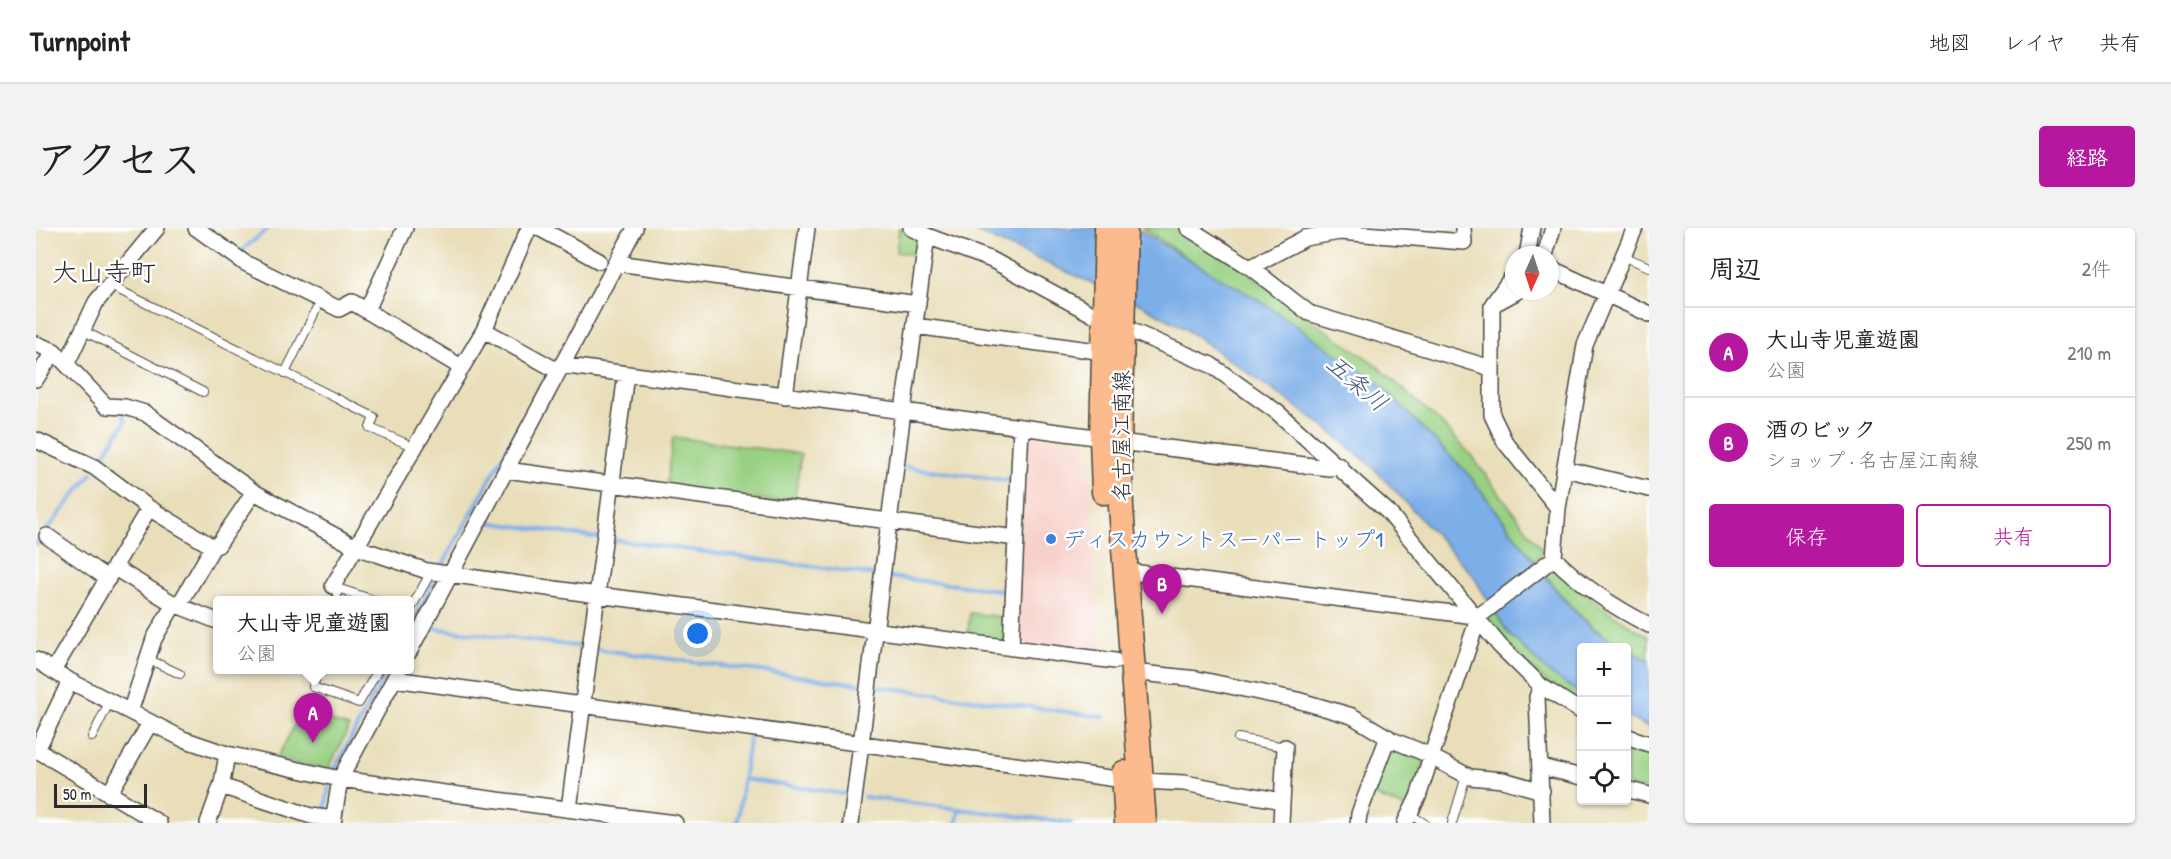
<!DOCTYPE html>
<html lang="ja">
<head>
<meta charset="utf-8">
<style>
  :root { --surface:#fff; --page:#f2f2f2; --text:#222; --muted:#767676; --line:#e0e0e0; --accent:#b5179e }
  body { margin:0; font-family:"Patrick Hand","Klee One",sans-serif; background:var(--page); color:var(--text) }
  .controls { position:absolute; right:18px; bottom:18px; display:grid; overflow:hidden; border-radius:6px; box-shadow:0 2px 4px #0004 }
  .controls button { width:54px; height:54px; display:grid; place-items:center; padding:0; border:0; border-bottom:2px solid var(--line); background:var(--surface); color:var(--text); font:30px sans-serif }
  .compass { position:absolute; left:1469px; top:18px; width:54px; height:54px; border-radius:50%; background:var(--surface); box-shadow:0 2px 4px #0004; rotate:183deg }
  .scale { position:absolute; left:18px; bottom:15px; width:93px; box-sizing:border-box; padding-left:6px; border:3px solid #2b2b2b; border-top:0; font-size:16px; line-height:21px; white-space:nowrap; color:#2b2b2b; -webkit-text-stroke:4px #fff; paint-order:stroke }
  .you { position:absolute; left:662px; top:406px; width:21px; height:21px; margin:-15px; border:4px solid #fff; border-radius:50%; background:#1a73e8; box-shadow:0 0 0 9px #1a73e833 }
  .badge { display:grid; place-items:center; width:39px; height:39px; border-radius:50%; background:var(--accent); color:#fff; font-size:20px; font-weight:700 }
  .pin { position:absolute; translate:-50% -50px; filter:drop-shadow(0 2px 3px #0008) }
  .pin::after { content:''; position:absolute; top:32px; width:21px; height:18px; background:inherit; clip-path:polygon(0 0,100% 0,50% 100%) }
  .popup { position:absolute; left:177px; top:368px; width:201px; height:78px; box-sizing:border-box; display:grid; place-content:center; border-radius:6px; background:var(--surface); filter:drop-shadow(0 2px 4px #0005); font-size:20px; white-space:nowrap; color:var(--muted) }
  .popup b { font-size:22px; color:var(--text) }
  .popup::after { content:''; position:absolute; left:50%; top:100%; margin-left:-12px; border:12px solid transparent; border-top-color:var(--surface) }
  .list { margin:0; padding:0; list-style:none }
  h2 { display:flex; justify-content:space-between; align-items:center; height:78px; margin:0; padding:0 24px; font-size:26px }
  h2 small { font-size:20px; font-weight:400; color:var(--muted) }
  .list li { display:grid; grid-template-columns:39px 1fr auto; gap:18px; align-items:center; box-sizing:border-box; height:90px; padding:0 24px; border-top:2px solid var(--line) }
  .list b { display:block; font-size:22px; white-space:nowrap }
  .list p { margin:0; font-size:20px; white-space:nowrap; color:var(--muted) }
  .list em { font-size:20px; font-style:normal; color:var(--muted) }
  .actions { display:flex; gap:12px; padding:18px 24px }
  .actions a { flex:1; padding:14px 0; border:2px solid var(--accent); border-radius:6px; text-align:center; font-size:21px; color:var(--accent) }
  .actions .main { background:var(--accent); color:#fff }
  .icon { flex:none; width:33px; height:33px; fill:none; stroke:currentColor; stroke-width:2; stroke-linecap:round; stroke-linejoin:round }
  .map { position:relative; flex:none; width:1613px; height:595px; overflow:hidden; border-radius:6px }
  header { display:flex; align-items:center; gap:36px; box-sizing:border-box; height:84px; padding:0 30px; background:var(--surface); border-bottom:2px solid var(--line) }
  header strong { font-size:28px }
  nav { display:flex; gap:33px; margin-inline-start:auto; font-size:21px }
  .intro { display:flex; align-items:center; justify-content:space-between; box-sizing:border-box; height:144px; padding:0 36px }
  h1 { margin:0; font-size:42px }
  .button { padding:15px 27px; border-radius:6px; background:var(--accent); color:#fff; font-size:21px; font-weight:700 }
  main { display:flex; gap:36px; padding:0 36px }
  aside { flex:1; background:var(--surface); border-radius:6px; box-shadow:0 2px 4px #0004 }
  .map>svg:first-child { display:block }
  .built { fill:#f7d0c9 }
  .green { fill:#99d082; stroke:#627e56; stroke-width:1.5 }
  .water { fill:#7caee8; stroke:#546c8a; stroke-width:1.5 }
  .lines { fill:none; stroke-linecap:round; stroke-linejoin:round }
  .stream { stroke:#7caee8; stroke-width:4 }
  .service-casing { stroke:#484640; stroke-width:10 }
  .minor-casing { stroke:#484640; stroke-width:18 }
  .primary-casing { stroke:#484640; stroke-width:27 }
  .service { stroke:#fff; stroke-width:8 }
  .minor { stroke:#fff; stroke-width:15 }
  .primary { stroke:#fbbb8c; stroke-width:24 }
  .shop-dot { fill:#3f7fe0; stroke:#fff; stroke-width:2 }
  .labels { text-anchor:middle; stroke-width:5; stroke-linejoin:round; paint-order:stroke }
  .street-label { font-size:22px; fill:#2b2b2b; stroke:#fff }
  .shop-label { font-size:22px; fill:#366cbe; stroke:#fff; text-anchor:start }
  .water-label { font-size:24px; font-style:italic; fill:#4b5f77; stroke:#fff }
  .quarter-label { font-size:26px; fill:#2b2b2b; stroke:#fff }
</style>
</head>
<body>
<header>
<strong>Turnpoint</strong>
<nav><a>地図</a><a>レイヤ</a><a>共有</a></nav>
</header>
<div class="intro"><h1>アクセス</h1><a class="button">経路</a></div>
<main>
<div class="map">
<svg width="1613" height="595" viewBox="0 0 1613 595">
  <rect width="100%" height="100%" fill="#fff"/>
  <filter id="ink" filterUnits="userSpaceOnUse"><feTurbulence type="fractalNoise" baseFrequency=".0167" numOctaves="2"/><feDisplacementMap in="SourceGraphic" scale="12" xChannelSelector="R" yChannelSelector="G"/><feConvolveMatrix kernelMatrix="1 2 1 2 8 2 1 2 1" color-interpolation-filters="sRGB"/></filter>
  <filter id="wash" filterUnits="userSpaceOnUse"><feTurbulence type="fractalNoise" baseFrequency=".008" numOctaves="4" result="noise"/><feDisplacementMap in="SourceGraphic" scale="24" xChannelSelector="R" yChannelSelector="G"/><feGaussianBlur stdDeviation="1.35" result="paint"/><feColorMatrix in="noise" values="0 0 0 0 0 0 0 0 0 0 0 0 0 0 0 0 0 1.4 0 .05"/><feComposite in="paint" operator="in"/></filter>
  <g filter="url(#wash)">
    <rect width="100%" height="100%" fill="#e9deb9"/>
    <path class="built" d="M994,207L1053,216L1064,424L984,416L980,411L990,211Z"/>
    <path class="green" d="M863,0C878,8 884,10 882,27L860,24Z
      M1106,0H1139L1208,40L1262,83L1339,136L1403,193L1434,226L1507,323L1499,333L1433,247L1342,155Z
      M637,209L765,226L758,276L630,258Z
      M1519,339L1568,381L1613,409V432C1569,415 1536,385 1508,345Z
      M1458,382C1479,419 1511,443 1545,466V479L1512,456L1449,395Z
      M934,385L971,390L969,414L931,411Z
      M266,484L313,499L292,542L240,531Z
      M1352,517L1390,529L1371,581L1334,566Z
      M1590,518L1613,526V563L1591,557Z"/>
    <path class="water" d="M931,0H1099L1226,74L1342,155L1433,247L1526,370L1556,401L1587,419H1546L1545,466L1512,444L1471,404L1436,346L1336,238L1285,196L1148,100L1106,77Z
      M1590,422L1613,432V500L1591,489Z"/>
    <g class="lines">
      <path class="stream" d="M205,23L233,0
        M564,50L590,0
        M62,236L89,194L87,187
        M869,239L974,253
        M451,294L563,310
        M573,311L839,347
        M0,316L56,245
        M404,342L514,143
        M853,349L971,363
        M395,400L548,419
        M373,401L401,348
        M559,421L823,456
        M839,458L1068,489
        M297,544L351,442
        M707,551L808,566
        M828,569L1035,595
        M289,585L294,551
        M701,595L714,505
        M921,595L923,581"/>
    </g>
  </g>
  <g filter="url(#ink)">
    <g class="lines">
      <g class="service-casing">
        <path id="service" d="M1587,28L1613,39
          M73,57L338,189L334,200L369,215
          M46,102L167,164
          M249,145L280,82
          M298,359L301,360V372
          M301,360L338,372
          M373,384L395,344
          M112,431L144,446
          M282,442L277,459L323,475L342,442
          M56,509L74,473
          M1202,510L1249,519
          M1373,586L1388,595
          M1416,595L1430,548"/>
      </g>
      <g class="minor-casing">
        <path id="minor" d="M160,0L209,35L303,81L316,74L425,139
          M503,0L563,33
          M1152,0L1214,39L1269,10L1304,4L1428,14L1427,0
          M891,8L956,32L1056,86
          M1491,27L1496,0
          M1509,27L1517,0
          M581,35L882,76
          M1214,39L1273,85L1455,140
          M1514,40L1613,86
          M1478,46L1456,77V187L1469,214L1522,280
          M1458,76L1482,63
          M331,82L369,0
          M879,98L1068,124
          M448,102L522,143
          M1098,104L1175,137L1241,184L1352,284L1464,418L1505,458L1546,484
          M0,116L18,123L70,178L89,179L109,185L218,264L320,319L391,343L561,367L1079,433
          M31,135L60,74L121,0
          M525,137L867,183L891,8L875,0
          M0,151L18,123
          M749,168L771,0
          M0,212L58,239L113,280L17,443
          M1083,214L1293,240L1304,238
          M1529,241L1613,261
          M470,242L980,310
          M113,280L177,319
          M11,308L72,351
          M1518,330C1546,358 1577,379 1613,397
          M79,340L138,376L181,393
          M1088,343L1439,388
          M297,358L448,102L493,0
          M143,377L177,319L182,317L218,264
          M975,420L985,199
          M373,424L599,0
          M0,432L34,453L147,511L191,526L304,551L583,588
          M1096,444L1161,451L1261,472L1316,488L1356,512L1396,528
          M358,451L1088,552
          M1505,458L1501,469L1506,595
          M94,484L118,411L138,376
          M1590,508L1613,516
          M1,522L123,595
          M0,524L34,453
          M1505,539L1546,549
          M1105,553L1148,555L1246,573
          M185,558L275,588L298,591
          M1590,561L1613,567
          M1506,563L1467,552L1434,549L1395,529L1443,388L1518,330L1522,280L1549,117L1599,0
          M73,566L114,495
          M533,581L590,146
          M172,595L186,555L191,526
          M297,595L304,551L363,442
          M582,595L583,588L639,595
          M815,595L867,183L1066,210
          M1245,595L1249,519
          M1322,595L1323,586L1352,509
          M1369,595L1382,569L1395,529"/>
      </g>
      <g class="primary-casing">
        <path id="primary" d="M1089,0L1083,214L1085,279L1108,595
          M1068,264L1066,210L1071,0
          M1088,545L1091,595"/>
      </g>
      <use href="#service" class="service"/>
      <use href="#minor" class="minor"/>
      <use href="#primary" class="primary"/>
    </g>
  </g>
  <circle class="shop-dot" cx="1015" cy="311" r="6"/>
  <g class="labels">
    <g class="street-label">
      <text transform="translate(1085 208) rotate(-90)" y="8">名古屋江南線</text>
    </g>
    <g class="shop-label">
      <text x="1027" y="319">ディスカウントスーパー トップ1</text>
    </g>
    <g class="water-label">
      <text transform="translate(1321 155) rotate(41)" y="8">五条川</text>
    </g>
    <g class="quarter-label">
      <text x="68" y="53">大山寺町</text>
    </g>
  </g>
</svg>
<div class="controls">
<button>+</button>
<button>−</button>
<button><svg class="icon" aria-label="locate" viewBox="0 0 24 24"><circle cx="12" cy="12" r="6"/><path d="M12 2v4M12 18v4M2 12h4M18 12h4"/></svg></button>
</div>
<svg class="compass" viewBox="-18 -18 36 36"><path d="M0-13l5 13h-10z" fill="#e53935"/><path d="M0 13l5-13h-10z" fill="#767676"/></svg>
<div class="scale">50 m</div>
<div class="you"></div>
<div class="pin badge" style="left:277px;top:515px">A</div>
<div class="popup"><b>大山寺児童遊園</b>公園</div>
<div class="pin badge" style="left:1126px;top:386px">B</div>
</div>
<aside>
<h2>周辺<small>2件</small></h2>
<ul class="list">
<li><span class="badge">A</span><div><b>大山寺児童遊園</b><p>公園</p></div><em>210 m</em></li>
<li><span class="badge">B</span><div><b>酒のビック</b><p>ショップ · 名古屋江南線</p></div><em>250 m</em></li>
</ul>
<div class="actions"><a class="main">保存</a><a>共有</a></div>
</aside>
</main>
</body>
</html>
